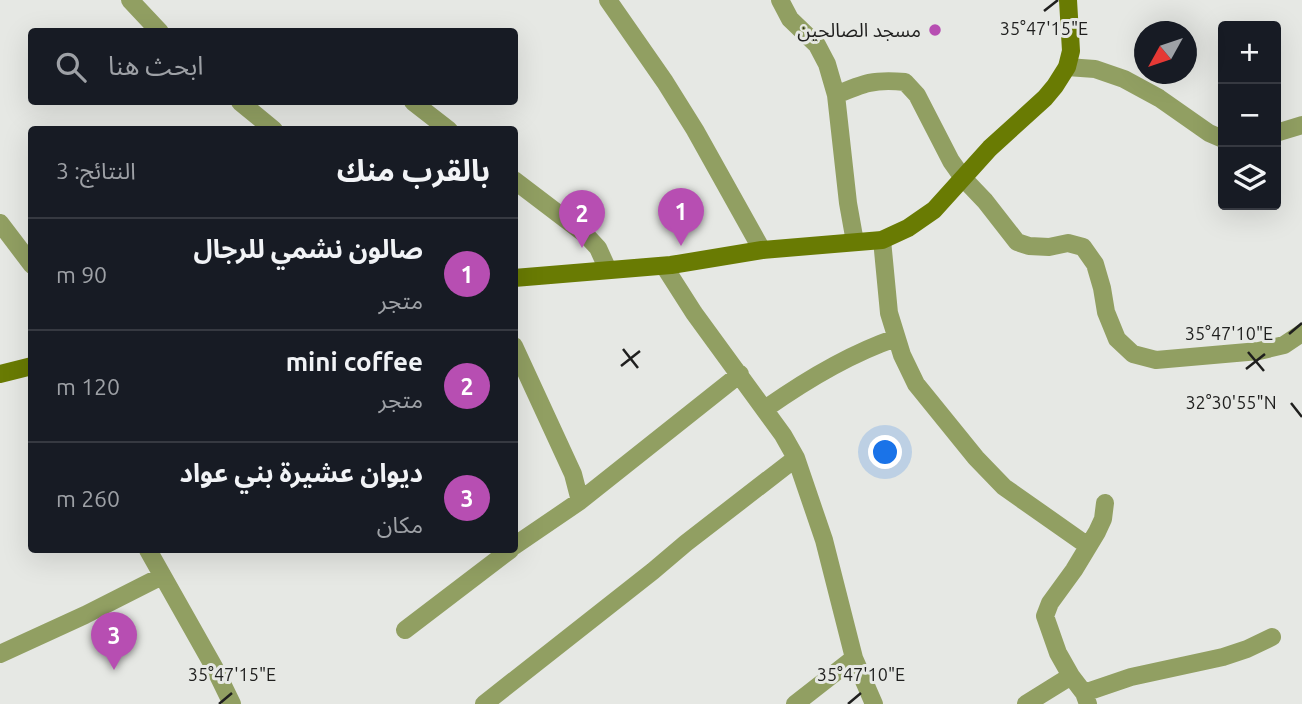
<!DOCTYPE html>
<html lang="ar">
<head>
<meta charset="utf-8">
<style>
  :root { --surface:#171b24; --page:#20242c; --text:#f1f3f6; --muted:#9ea1a6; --line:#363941; --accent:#b74eb2 }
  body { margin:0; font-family:Ubuntu,"Noto Sans Arabic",sans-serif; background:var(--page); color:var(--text); direction:rtl }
  .controls { position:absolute; right:21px; top:21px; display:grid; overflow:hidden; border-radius:7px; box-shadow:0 7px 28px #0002 }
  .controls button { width:63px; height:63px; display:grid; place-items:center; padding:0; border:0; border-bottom:2px solid var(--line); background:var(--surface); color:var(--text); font:35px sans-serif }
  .compass { position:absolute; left:1134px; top:21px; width:63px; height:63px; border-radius:50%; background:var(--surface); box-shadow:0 7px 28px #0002; rotate:230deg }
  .you { position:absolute; left:886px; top:453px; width:24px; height:24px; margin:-18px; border:5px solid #fff; border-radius:50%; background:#1a73e8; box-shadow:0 0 0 10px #1a73e833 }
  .badge { display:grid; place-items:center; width:46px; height:46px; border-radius:50%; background:var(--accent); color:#fff; font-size:23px; font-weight:700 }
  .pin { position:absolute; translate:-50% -58px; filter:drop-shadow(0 2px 4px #0008) }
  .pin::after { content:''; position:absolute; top:37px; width:24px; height:21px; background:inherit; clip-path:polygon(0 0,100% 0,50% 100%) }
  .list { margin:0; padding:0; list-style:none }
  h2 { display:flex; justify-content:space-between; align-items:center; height:91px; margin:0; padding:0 28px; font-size:30px }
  h2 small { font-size:23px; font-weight:400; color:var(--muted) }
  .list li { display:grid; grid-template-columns:46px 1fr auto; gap:21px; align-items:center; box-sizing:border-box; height:112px; padding:0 28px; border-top:2px solid var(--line) }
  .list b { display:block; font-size:26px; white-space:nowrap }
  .list p { margin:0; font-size:23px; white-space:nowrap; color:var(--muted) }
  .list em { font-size:23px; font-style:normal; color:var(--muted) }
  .icon { flex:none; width:38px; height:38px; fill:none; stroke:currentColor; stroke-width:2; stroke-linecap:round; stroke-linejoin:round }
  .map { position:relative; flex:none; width:1302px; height:704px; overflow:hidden; direction:ltr }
  .search { position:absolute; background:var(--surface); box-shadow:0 7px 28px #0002; left:28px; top:28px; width:490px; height:77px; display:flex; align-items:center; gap:18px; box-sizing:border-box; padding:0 24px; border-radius:7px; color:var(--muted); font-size:26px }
  .panel { position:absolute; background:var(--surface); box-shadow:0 7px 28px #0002; left:28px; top:126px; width:490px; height:427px; border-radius:7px; direction:rtl }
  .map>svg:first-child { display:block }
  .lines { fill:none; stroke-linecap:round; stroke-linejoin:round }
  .street { stroke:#919f62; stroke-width:18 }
  .secondary { stroke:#697b03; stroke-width:18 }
  .ticks { fill:none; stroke:#1f1f1e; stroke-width:2.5 }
  .poi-dot { fill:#b74eb2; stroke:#e6e8e4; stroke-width:2.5 }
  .labels { text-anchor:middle; stroke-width:6; stroke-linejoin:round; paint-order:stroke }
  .poi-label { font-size:19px; fill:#1f1f1e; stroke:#e6e8e4; text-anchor:end }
  .ticks-label { font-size:18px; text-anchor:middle; fill:#1f1f1e; stroke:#e6e8e4; stroke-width:6; stroke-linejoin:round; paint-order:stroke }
</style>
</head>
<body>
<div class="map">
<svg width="1302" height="704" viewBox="0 0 1302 704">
  <rect width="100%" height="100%" fill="#e6e8e4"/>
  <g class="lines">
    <path class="street" d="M130,0L160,32
      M608,0L665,82L695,130L762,250
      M780,0L790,19L817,45L827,64L836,95L848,203L855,242
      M1067,67L1095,69L1124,79L1159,98L1209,133L1223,139
      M836,95C864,83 874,79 905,82L917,95L951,161L963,178L985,201L1017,242L1029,246L1049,247L1068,243L1083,247L1095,264L1102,288L1106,312L1117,339L1133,354L1156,360L1259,351L1284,345L1302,333
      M240,102L274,130
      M413,102L449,130
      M1276,133L1302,125
      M514,180L585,234L598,248L608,270
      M0,223L32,265
      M882,240L889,313L902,355L916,384L976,458L1004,487L1088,546
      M664,266L694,313L783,435L796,458L824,540L854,658L874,704
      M514,346L573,474L580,501
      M765,409C806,380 849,354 896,338
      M514,546L580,501L740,374
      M148,550L214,667L232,704
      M405,630L510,550
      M0,654L85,615L162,576
      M1084,693L1131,677L1223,657L1247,649L1272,637
      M484,704L653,571L686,543L796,458
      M795,704L854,658
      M1026,704L1071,676
      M1088,704L1084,693L1071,676L1058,653L1045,616L1050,603L1074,570L1097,532L1103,519L1105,503"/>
    <path class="secondary" d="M514,278L671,265L762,250L882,240L908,228L934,210L990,148L1045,98L1055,86L1067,67L1071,51L1068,0
      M0,374L32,366"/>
  </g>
  <path class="ticks" d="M1044,11L1058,0M1289,334L1302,323M623,349L638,368M1248,352L1264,371M621,366L640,351M1246,369L1265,354M1291,403L1302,417M219,704L232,693M848,704L861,693"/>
  <circle class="poi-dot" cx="935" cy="30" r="7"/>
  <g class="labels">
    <g class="poi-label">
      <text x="921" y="37">مسجد الصالحين</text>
    </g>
  </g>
  <g class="ticks-label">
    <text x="1044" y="35">35°47'15"E</text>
    <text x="1229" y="340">35°47'10"E</text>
    <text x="1231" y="409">32°30'55"N</text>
    <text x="232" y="681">35°47'15"E</text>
    <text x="861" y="681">35°47'10"E</text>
  </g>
</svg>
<div class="controls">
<button>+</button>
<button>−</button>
<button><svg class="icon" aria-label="layers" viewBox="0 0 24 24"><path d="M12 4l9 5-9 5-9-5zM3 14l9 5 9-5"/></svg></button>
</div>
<svg class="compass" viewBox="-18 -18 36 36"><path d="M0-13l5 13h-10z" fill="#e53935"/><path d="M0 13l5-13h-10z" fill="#9ea1a6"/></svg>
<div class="you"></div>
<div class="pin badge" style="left:681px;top:246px">1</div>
<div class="pin badge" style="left:582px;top:248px">2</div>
<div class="pin badge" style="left:114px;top:670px">3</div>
<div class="search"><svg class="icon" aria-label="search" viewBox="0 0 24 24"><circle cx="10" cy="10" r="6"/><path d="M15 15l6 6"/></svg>ابحث هنا</div>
<section class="panel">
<h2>بالقرب منك<small>النتائج: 3</small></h2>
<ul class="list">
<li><span class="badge">1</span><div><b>صالون نشمي للرجال</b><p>متجر</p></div><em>90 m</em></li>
<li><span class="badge">2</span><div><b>mini coffee</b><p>متجر</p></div><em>120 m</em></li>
<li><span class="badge">3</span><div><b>ديوان عشيرة بني عواد</b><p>مكان</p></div><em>260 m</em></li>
</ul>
</section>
</div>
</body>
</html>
